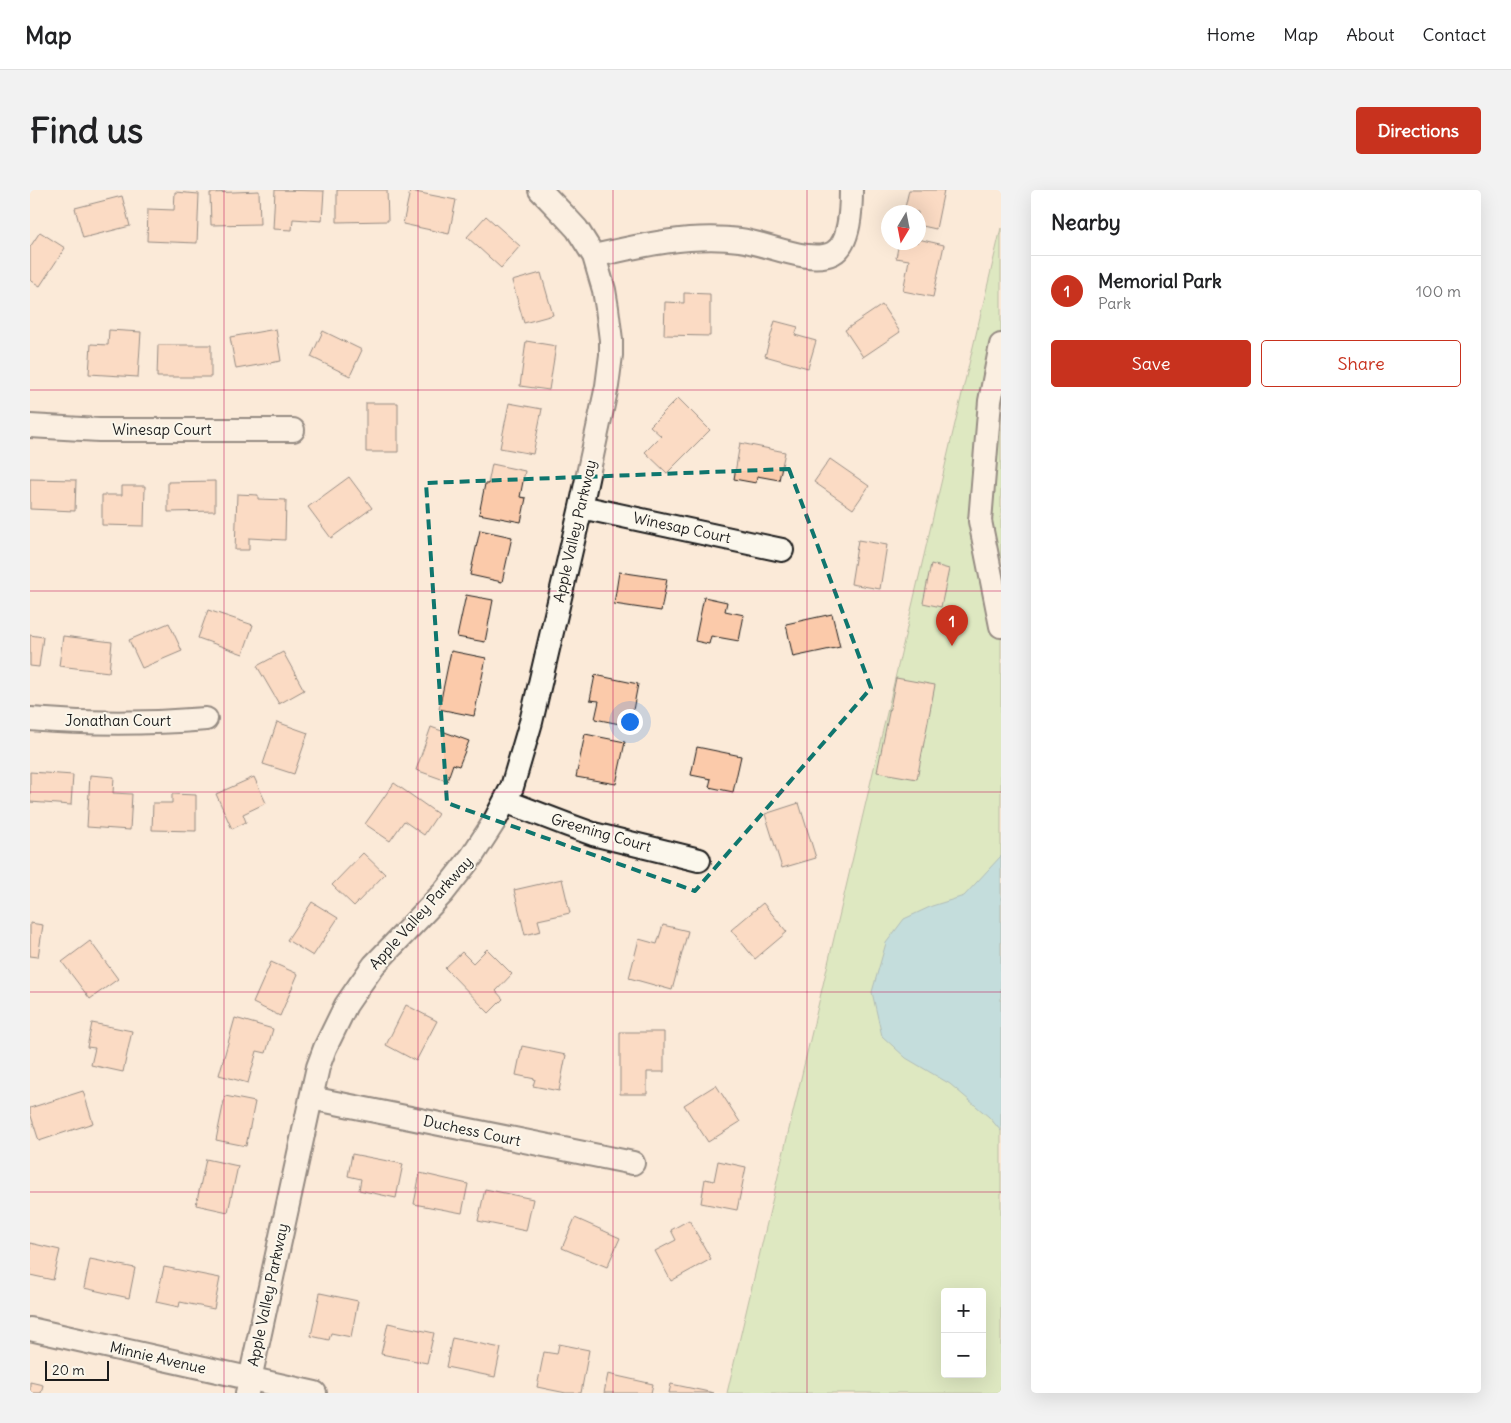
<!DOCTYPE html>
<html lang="en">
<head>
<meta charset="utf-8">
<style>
  :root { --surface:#fff; --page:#f2f2f2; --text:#202124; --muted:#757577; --line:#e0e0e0; --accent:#c8321e }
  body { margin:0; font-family:Delius,sans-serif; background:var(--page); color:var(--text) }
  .controls { position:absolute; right:15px; bottom:15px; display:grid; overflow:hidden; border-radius:5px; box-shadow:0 5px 20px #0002 }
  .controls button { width:45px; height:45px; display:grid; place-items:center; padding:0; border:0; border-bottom:1px solid var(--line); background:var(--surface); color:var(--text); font:25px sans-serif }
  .compass { position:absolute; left:851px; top:15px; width:45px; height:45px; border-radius:50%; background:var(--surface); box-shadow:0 5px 20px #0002; rotate:190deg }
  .scale { position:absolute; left:15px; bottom:12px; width:64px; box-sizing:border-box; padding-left:5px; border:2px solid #1c1c1c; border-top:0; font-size:14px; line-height:18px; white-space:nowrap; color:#1c1c1c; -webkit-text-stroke:4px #fbf7ec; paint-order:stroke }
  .you { position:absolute; left:599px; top:531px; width:18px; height:18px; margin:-12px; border:4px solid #fff; border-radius:50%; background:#1a73e8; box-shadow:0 0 0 8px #1a73e833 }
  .badge { display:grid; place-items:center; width:32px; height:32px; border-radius:50%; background:var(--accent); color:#fff; font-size:16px; font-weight:700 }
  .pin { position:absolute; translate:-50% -41px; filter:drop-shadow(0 1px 2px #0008) }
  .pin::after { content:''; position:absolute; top:26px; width:18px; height:15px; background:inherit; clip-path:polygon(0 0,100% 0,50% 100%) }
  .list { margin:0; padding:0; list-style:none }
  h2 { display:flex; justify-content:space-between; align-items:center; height:65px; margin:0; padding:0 20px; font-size:21px }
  h2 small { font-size:16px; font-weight:400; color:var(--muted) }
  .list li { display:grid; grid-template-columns:32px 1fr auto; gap:15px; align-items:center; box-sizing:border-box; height:70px; padding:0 20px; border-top:1px solid var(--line) }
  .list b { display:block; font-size:19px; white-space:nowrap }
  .list p { margin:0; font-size:16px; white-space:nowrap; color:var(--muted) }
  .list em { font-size:16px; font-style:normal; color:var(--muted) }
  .actions { display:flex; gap:10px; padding:15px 20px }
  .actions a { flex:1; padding:11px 0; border:1px solid var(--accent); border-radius:5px; text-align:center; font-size:18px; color:var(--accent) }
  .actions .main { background:var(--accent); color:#fff }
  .map { position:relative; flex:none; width:971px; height:1203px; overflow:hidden; border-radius:5px }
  header { display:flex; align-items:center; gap:30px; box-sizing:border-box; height:70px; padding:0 25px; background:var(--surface); border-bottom:1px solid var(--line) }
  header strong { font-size:24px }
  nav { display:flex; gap:28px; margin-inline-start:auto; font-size:18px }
  .intro { display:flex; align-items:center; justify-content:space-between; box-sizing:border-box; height:120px; padding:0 30px }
  h1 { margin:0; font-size:35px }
  .button { padding:12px 22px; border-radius:5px; background:var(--accent); color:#fff; font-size:18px; font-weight:700 }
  main { display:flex; gap:30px; padding:0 30px }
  aside { flex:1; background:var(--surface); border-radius:5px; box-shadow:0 5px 20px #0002 }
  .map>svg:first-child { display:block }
  .green { fill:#bae7a5; stroke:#6b8260; fill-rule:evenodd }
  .water { fill:#81cfdf; stroke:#598791 }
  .building { fill:#fbcaaa; stroke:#1c1c1c }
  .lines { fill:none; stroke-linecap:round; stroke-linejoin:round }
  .minor-casing { stroke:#1c1c1c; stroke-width:26 }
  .minor { stroke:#fbf7ec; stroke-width:22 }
  .marked { fill:none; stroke:#0f766e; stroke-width:4; stroke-dasharray:10 6; stroke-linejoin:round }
  .grid { fill:none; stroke:#c2185b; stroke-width:1; stroke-opacity:0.55 }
  .labels { text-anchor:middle; stroke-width:4; stroke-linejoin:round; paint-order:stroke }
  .street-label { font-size:15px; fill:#1c1c1c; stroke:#fbf7ec }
</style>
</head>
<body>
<header>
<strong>Map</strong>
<nav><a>Home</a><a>Map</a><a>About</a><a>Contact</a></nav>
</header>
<div class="intro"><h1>Find us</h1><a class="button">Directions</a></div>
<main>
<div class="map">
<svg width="971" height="1203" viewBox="0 0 971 1203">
  <rect width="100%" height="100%" fill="#fbead8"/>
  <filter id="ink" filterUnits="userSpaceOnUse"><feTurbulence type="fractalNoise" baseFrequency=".02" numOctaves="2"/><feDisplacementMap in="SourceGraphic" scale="10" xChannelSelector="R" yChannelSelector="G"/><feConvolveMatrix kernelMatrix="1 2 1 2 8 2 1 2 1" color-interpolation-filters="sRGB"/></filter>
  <g filter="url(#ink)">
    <path class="green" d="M971,38V1203H697ZM915,1102H952V1184H915Z"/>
    <path class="water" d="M971,666V941L959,927L920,894L876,868L852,846L842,802L856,753L874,729L902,716L934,706Z"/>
    <path class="building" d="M245,0L294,1L292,31L263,29L262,40L243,39Z
      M307,0H357L358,31L307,32Z
      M879,0H914L906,39L888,35V22H874Z
      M229,1L230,34L181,35L180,3Z
      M380,1L426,10L419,44L373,34Z
      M145,2L169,4L167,53L117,51L118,19L144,20Z
      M92,6L100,36L53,48L45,18Z
      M456,26L490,56L471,78L437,47Z
      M10,42L35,58L10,96L0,90V57Z
      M888,49L914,55L903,107L873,101L879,70L866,68L869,52H888Z
      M511,83L523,125L494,133L482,91Z
      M654,103L680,104V146L634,145L635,112L654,113Z
      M852,115L870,142L833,167L815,140Z
      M745,131L768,137L765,145L786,151L778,178L735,166Z
      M246,139L251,171L206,179L200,147Z
      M79,140L111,142L108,187L59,184L61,154L78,155Z
      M293,141L332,160L320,186L281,167Z
      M496,151L526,156L519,200L490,196Z
      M128,155H181V187H127Z
      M648,208L680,240L637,283L615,262L631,246L620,236Z
      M336,213H368V262H336Z
      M479,213L512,219L503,264L470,258Z
      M710,253L755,262L749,290L727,286L726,293L704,289Z
      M800,269L839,296L823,319L784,292Z
      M462,274L495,281L490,307L496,308L491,332L449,324L455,294H458Z
      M319,287L342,318L301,348L278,317Z
      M0,289L46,290L45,321L0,319Z
      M185,291V321L138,322V292Z
      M92,296H115L114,336L72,335V305H92Z
      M207,304L228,305V309L256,310L255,350L219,348V360H205Z
      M450,340L482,347L472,392L440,385Z
      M828,350L857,355L850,399L821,394Z
      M901,374L919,379L911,417L893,413Z
      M589,382L637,389L631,421L584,414Z
      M436,405L463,410L455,452L427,447Z
      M674,407L697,412L695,421L714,425L709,451L681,446L679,454L665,451Z
      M178,420L223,435L213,464L168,448Z
      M802,424L810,457L763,467L756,434Z
      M139,433L152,461L112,478L99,450Z
      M0,445L13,447L9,477L0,476Z
      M33,446L82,452L79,482L29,476Z
      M421,461L456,468L444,526L409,519Z
      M253,462L274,500L249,514L227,476Z
      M565,485L608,494L600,536L565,529L569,511L560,510Z
      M866,488L905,495L887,589L847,582Z
      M247,532L278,543L264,584L233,574Z
      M401,537L439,551L429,576L423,574L417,591L386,580Z
      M555,544L595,552L586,594L546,587Z
      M667,557L711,566L703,602L679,597L681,589L661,585Z
      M0,582L43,585L41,615L0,612Z
      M60,585L84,587L83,603L102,604L100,640L57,637Z
      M224,587L236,613L213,624L216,632L202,639L186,604Z
      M364,593L408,624L394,645L374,631L360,651L335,634Z
      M142,604L166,605V641L122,640L123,613H142Z
      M769,613L786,668L752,678L735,624Z
      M333,663L355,684L324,716L302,695Z
      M532,689L540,723L508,730L511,741L495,745L484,700Z
      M282,712L308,728L283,766L257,750Z
      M733,713L757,742L725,769L701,740Z
      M0,733L13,735L8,767L0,766Z
      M633,735L658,741L642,800L599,788L609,749L627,754Z
      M60,751L88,789L60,809L32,772Z
      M457,759L482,784L466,801L473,809L459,823L415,778L432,762L443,773Z
      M241,772L268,784L250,826L223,813Z
      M376,815L407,831L386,871L356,855Z
      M205,828L243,839L236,863L227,861L218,893L189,885Z
      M62,833L102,841L93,882L61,875L65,858L57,857Z
      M590,842H634V882H617V904H590Z
      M492,856L536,865L529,901L503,896L505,889L486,885Z
      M686,895L710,932L678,952L654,915Z
      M53,901L63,933L9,951L0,923V918Z
      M195,906L225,912L216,956L186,950Z
      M322,964L373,974L366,1008L329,1000L331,989L318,986Z
      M176,969L208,976L198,1022L166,1015Z
      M688,971L716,977L707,1020L671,1013L675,989L684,991Z
      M390,983L438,994L432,1023L384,1014Z
      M455,999L503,1009L496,1041L448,1031Z
      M545,1028L590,1048L577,1077L532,1058Z
      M659,1030L681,1069L641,1091L625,1061L646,1050L641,1040Z
      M0,1053L30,1060L23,1090L0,1085Z
      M60,1069L105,1078L99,1108L54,1098Z
      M134,1077L190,1088L184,1119L150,1112L149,1117L126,1112Z
      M290,1103L328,1111L321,1147L301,1143L299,1150L281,1146Z
      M358,1133L404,1143L397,1173L351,1164Z
      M422,1148L471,1158L465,1187L416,1177Z
      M529,1154L559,1160L551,1203H536L507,1197L514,1162L527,1164Z
      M578,1184L623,1194L621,1203H574Z
      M0,1192L13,1195L11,1203H0Z
      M641,1194L684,1203H639Z"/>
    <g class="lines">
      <g class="minor-casing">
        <path id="minor" d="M564,66C612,55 660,44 710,50C736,53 780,75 803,63C820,54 821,18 821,0
          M971,155L960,211L950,331L971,436
          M0,236L69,240H263
          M551,317L752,360
          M0,529C59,534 117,534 176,529
          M475,611L538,635L563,644L669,670
          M281,908L603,973
          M0,1139L285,1203
          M217,1203L281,908L288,877L295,858L316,815L329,796L344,775L413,703L442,666L464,632L482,597L501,532L551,317L577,196L581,165V150L577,118L574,100L564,66L547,39L535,26L510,0"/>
      </g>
      <use href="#minor" class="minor"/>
    </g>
  </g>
  <path d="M0 0H971V1203H0ZM759,279L841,498L665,701L417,613L396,293Z" fill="#fbead8" fill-opacity=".55" fill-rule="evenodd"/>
  <path class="marked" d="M759,279L841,498L665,701L417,613L396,293Z"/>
  <path class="grid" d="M194,0V1203M388,0V1203M583,0V1203M777,0V1203M0,200H971M0,401H971M0,602H971M0,802H971M0,1002H971"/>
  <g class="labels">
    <g class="street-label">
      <text x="132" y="245">Winesap Court</text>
      <text transform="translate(652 338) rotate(12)" y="5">Winesap Court</text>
      <text transform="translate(545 341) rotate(-77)" y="5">Apple Valley Parkway</text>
      <text x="88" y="536">Jonathan Court</text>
      <text transform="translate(571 643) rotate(16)" y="5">Greening Court</text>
      <text transform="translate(391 723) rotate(-48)" y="5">Apple Valley Parkway</text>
      <text transform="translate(442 941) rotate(12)" y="5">Duchess Court</text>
      <text transform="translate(238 1105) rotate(-78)" y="5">Apple Valley Parkway</text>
      <text transform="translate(128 1168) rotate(13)" y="5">Minnie Avenue</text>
    </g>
  </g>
</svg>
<div class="controls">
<button>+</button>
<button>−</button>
</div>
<svg class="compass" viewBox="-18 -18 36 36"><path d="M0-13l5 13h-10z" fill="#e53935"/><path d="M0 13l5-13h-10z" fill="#757577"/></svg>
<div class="scale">20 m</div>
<div class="you"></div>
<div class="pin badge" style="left:922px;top:456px">1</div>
</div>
<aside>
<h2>Nearby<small></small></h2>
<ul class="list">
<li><span class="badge">1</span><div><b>Memorial Park</b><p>Park</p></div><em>100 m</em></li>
</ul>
<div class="actions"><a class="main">Save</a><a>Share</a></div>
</aside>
</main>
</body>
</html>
